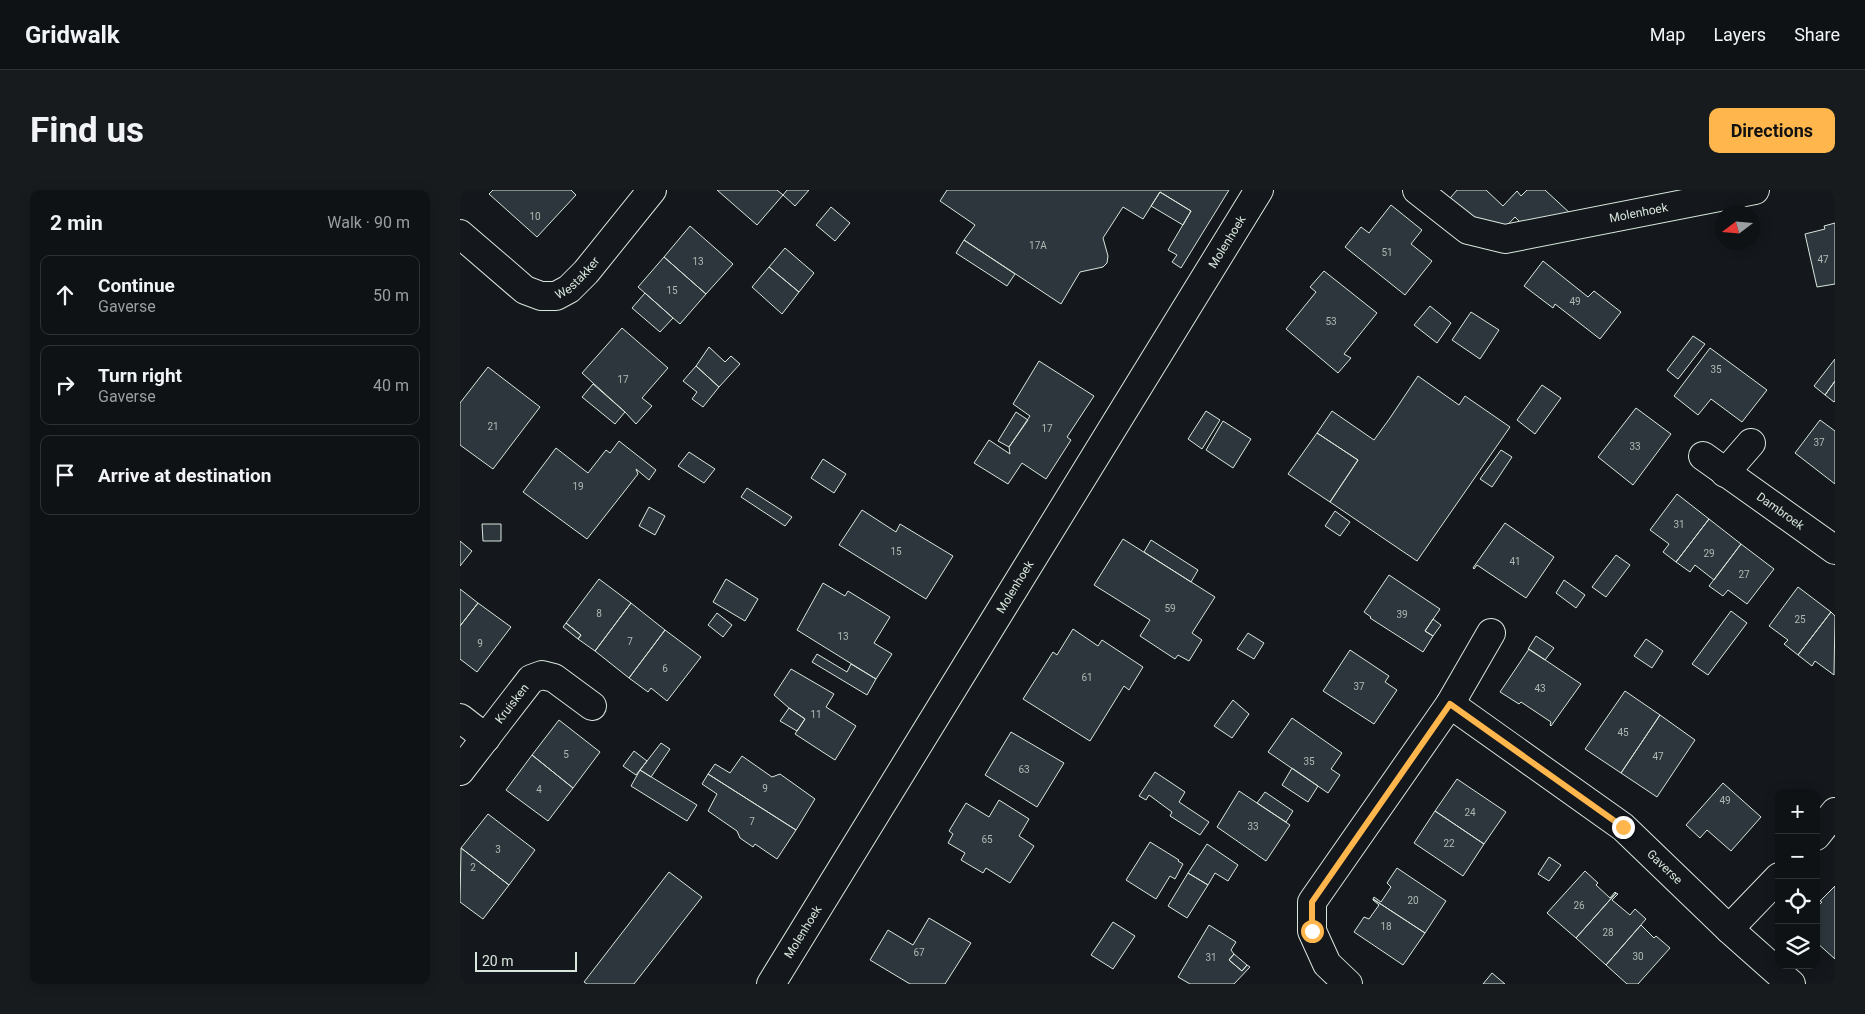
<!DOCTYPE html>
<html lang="en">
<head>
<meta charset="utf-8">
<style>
  :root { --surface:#0f1215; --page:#181b1e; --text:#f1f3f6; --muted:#9b9ea0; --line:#2f3234; --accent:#ffb74d }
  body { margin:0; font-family:Roboto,sans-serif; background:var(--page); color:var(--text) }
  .controls { position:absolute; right:15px; bottom:15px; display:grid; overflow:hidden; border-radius:10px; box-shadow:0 2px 12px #0003 }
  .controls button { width:45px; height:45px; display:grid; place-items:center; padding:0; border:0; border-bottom:1px solid var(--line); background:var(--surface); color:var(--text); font:25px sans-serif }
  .compass { position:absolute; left:1255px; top:15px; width:45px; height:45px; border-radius:50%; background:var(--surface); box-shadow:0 2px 12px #0003; rotate:254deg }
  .scale { position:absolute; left:15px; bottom:12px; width:102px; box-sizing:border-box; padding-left:5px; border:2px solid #d8e6dc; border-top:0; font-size:14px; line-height:18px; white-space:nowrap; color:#d8e6dc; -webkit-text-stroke:4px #14181c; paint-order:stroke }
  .stop { position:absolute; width:15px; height:15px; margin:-11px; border:4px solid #ffb74d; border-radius:50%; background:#fff }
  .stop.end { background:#ffb74d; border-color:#fff; box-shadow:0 1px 5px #0008 }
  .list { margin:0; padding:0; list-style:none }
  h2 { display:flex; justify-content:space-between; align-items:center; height:65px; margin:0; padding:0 20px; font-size:21px }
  h2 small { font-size:16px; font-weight:400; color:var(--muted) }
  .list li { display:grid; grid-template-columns:32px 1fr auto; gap:15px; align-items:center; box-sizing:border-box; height:80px; margin:0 10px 10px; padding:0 10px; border:1px solid var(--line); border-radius:10px }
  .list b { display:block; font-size:19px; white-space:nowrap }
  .list p { margin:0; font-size:16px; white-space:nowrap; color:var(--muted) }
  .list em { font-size:16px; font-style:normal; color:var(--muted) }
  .icon { flex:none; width:28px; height:28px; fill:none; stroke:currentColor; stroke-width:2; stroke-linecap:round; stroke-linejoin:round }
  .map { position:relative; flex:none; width:1375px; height:794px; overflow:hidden; border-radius:10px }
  header { display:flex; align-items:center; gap:30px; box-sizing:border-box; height:70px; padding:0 25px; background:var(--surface); border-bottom:1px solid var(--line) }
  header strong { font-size:24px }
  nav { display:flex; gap:28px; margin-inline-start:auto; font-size:18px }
  .intro { display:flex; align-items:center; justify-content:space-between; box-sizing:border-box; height:120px; padding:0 30px }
  h1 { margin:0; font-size:35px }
  .button { padding:12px 22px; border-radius:10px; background:var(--accent); color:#111; font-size:18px; font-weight:700 }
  main { display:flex; gap:30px; padding:0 30px }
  aside { flex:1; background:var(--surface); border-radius:10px; box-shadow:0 2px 12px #0003 }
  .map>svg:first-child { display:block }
  .building { fill:#2c363c; stroke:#d8e6dc }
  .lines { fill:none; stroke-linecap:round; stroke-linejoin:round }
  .street-casing { stroke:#d8e6dc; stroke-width:30 }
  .street { stroke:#14181c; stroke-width:28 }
  .route { stroke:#ffb74d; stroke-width:6 }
  .labels { text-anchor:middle; stroke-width:4; stroke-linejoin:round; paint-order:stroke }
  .number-label { font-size:10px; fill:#adbab4 }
  .street-label { font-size:12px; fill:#d8e6dc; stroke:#14181c }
</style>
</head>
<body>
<header>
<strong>Gridwalk</strong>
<nav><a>Map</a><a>Layers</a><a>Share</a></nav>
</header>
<div class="intro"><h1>Find us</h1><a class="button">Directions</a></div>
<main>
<aside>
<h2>2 min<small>Walk · 90 m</small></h2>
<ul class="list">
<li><svg class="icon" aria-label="ahead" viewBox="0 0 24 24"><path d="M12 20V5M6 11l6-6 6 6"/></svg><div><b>Continue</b><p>Gaverse</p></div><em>50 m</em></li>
<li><svg class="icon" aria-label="right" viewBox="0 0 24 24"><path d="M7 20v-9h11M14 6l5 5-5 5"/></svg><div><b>Turn right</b><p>Gaverse</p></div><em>40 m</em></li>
<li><svg class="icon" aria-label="arrive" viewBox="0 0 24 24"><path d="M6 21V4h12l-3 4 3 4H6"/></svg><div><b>Arrive at destination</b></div></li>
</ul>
</aside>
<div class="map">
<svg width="1375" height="794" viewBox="0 0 1375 794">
  <rect width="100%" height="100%" fill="#14181c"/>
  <path class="building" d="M33,0H111L116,5L77,47L29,4Z
    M257,0H317L323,5L297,35Z
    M327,0H349L335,16L323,5Z
    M487,0H769L721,78L712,72L717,65L708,60L731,21L700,2L683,29L663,17L643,48L648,66L647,73L643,77L620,82L601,114L504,50L515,35L480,11Z
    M997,0H1026L1043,16L1057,1L1061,6L1067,0H1085L1112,25L1063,35L1055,27L1040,43L986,13Z
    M700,2L731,21L723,35L691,16Z
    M931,15L962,40L951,54L972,71L945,105L885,57L901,37L909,43Z
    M371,17L390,33L375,51L356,35Z
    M1375,33V94L1357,97L1345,44L1365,39L1364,36Z
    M230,36L273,74L246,104L204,67Z
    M504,50L555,84L547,96L496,63Z
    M325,58L354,83L339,102L309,77Z
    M204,67L246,104L220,134L178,97Z
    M1083,71L1128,107L1134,101L1161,122L1140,149L1095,114L1093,118L1064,96Z
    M309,77L339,102L322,124L292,97Z
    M864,81L917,123L884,164L891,168L878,183L826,139L856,102L850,97Z
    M185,103L213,128L200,142L172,118Z
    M970,116L991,133L977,153L954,135Z
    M1011,122L1039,140L1020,169L992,150Z
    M162,138L208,178L182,208L192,216L176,234L165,222L122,183Z
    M1233,146L1245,154L1218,189L1207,180Z
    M249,157L265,172L271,166L280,174L259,197L236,176Z
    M1250,158L1307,200L1282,232L1251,209L1238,225L1214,206Z
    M1375,169V191L1365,205L1354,196Z
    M579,171L634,206L607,247L611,250L586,289L562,273L548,294L514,273L529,250L550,264L549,257L570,226L553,214Z
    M236,176L259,197L243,217L232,209L237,202L223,191Z
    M28,177L80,217L33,279L0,255V213Z
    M958,186L999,215L1005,206L1050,237L957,371L870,312L898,270L857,243L872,221L914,250L930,228Z
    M1375,191V211L1374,212L1365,205Z
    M133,194L165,222L155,234L122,207Z
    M1082,195L1101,208L1075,244L1057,230Z
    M1176,218L1211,244L1173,295L1138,267Z
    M746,221L760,230L742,259L728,249Z
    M556,222L568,230L549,257L538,251Z
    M1360,230L1375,241V294L1335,263Z
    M763,231L791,249L773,278L746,260Z
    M857,243L898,270L870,312L828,284Z
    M159,251L196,280L189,290L176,279L178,284L127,349L63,302L96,258L128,283L146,260L150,263Z
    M1041,260L1052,267L1032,297L1020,289Z
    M229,262L255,279L244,293L218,276Z
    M363,269L386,284L374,303L351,288Z
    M287,298L332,327L325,336L281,307Z
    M1217,304L1249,329L1216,372L1203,362L1209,354L1190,340Z
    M189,317L205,326L195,345L179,336Z
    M402,320L436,342L440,334L493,366L466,409L379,355Z
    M875,321L890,332L880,346L865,336Z
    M1249,329L1281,354L1254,390L1235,375L1230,382L1216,372Z
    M1045,333L1094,367L1066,408L1017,375L1014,379L1013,378Z
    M22,334H41V351H23Z
    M663,349L755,407L732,443L742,450L729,471L718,465L715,469L680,446L690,430L634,395Z
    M691,350L738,380L731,392L684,362Z
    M0,351L12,361L0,376Z
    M1281,354L1314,379L1287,414L1268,400L1263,406L1249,396Z
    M1156,365L1170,375L1146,407L1132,397Z
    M929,385L980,419L965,441L973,446L963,462L910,428L911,427L904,422Z
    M139,389L171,413L135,461L118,449L121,445L106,433Z
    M266,389L298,409L285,431L253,412Z
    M1104,390L1125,405L1116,418L1096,403Z
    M363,393L385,406L388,401L430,427L414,453L432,464L416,489L337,440Z
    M1338,397L1371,422L1338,465L1324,454L1328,450L1309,436Z
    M0,399L18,413L0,436Z
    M18,413L51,437L17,482L0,469V436Z
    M171,413L205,440L169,488L135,461Z
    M1271,421L1287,433L1248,485L1232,474Z
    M1371,422L1375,426L1374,485L1355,471L1352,476L1338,465Z
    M257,423L272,435L263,447L248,435Z
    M973,429L981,435L973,446L965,441Z
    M106,433L121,445L118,449L103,437Z
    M613,439L638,456L642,450L683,477L669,500L664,496L630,551L563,509L593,462L597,465Z
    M205,440L241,467L207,511L191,498L188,502L169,488Z
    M788,443L804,453L794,469L777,459Z
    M1076,446L1094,458L1085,470L1068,459Z
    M1186,449L1203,461L1192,478L1174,466Z
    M1069,459L1121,494L1091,536L1090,535L1091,532L1061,512L1059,514L1040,502Z
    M890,460L929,486L925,492L937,500L914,534L863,501Z
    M357,464L387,482L391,474L416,489L407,505L352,472Z
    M331,479L374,504L366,517L396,536L375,570L335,544L345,529L329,518L314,505Z
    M1165,501L1200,525L1161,583L1125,559Z
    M773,510L789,524L772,548L754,536Z
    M329,518L345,529L337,541L320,531Z
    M1200,525L1235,550L1197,607L1161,583Z
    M832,528L882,563L871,579L880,585L868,603L808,562Z
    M99,530L140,562L113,598L72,565Z
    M551,542L604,573L577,617L525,585Z
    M201,553L210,559L191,587L180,580Z
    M174,561L187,571L176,585L163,576Z
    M72,565L113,598L88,631L46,600Z
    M282,566L312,587L320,584L355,609L336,640L248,584L255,574L270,583Z
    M832,578L858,596L848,612L822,595Z
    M180,580L237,615L227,631L171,596Z
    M695,582L725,602L719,612L749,632L740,645L710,626L712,622L689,605L686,610L679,606Z
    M248,584L336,640L317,669L295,654L293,657L280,648L277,641L248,621L257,604L242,594Z
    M997,589L1046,622L1024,654L975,621Z
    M1263,593L1301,627L1271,661L1247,640L1240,648L1226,635Z
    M779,601L830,635L806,671L757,637Z
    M805,602L833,621L826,632L797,613Z
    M539,610L569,629L559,646L574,656L550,693L526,678L523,683L501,670L505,663L488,653L493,644L489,641L506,613L529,627Z
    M975,621L1024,654L1003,686L954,653Z
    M28,624L75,660L49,695L1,658Z
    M690,652L719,670L718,671L723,674L715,689L710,686L696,709L666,690Z
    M747,654L778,675L768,691L755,683L748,695L728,683Z
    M1,658L49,695L23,729L0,712Z
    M1089,667L1101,675L1089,691L1078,684Z
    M937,678L986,711L965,743L913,709L914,707L921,712L931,697L927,693Z
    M1125,681L1138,693L1136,695L1150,708L1155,702L1156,703L1116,748L1087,723Z
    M209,682L242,707L174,794H127L124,792Z
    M728,683L748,695L727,728L708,716Z
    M1375,696V769L1356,752V737L1360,734L1356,730V718L1362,712L1360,711Z
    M1156,703L1158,704L1152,710L1170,725L1175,719L1186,729L1146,775L1116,748Z
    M913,709L965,743L943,775L894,742L904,727L909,729L919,715L913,710Z
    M469,728L511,753L485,794H450L410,770L428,740L453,755Z
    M653,732L675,746L653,779L631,765Z
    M749,735L776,752L771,760L774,764L769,770L782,781L787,775L790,777L774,794H730L718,787Z
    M1181,735L1194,748L1196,746L1210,758L1178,794H1167L1146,775Z
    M774,764L787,775L782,781L769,770Z
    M1032,783L1045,794H1023Z"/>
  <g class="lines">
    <g class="street-casing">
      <g id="street">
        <path id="s1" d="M957,0L1008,40L1045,49L1295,0"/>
        <path id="s2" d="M0,44L65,100L81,106H96L109,99L126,82L192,0"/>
        <path id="s3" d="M1243,266L1375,360"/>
        <path d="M1265,283L1291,253"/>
        <path id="s4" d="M990,514L1163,637L1269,739L1331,794"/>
        <path d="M0,528L26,548"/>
        <path id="s5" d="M0,581L71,489L82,485L94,488L132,516"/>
        <path d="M1356,646L1375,622"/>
        <path d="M1269,739L1319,687"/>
        <path id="s6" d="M311,794L799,0"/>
        <path d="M888,794L867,774L852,741V712L990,514L1031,443"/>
      </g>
    </g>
    <use href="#street" class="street"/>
  </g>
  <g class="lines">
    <path class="route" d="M852,741V712L990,514L1163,637"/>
  </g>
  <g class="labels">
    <g class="number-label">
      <text x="75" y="30">10</text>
      <text x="578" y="59">17A</text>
      <text x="927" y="66">51</text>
      <text x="1363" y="73">47</text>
      <text x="238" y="75">13</text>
      <text x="212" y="104">15</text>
      <text x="1115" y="115">49</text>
      <text x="871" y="135">53</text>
      <text x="1256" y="183">35</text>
      <text x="163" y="193">17</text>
      <text x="33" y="240">21</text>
      <text x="587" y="242">17</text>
      <text x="1359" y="256">37</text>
      <text x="1175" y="260">33</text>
      <text x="118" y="300">19</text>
      <text x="1219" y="338">31</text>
      <text x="436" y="365">15</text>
      <text x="1249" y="367">29</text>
      <text x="1055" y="375">41</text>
      <text x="1284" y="388">27</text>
      <text x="710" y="422">59</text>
      <text x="139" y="427">8</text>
      <text x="942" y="428">39</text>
      <text x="1340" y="433">25</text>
      <text x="383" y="450">13</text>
      <text x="170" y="455">7</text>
      <text x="20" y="457">9</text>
      <text x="205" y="482">6</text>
      <text x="627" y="491">61</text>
      <text x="899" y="500">37</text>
      <text x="1080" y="502">43</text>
      <text x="356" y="528">11</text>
      <text x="1163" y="546">45</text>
      <text x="106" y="568">5</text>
      <text x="1198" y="570">47</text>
      <text x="849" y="575">35</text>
      <text x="564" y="583">63</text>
      <text x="305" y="602">9</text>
      <text x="79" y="603">4</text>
      <text x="1265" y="614">49</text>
      <text x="1010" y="626">24</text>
      <text x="292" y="635">7</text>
      <text x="793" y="640">33</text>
      <text x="527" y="653">65</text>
      <text x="989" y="657">22</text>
      <text x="38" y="663">3</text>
      <text x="13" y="681">2</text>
      <text x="953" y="714">20</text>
      <text x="1119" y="719">26</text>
      <text x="926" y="740">18</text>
      <text x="1148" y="746">28</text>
      <text x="459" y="766">67</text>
      <text x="1178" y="770">30</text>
      <text x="751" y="771">31</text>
    </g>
    <g class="street-label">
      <text dy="4" stroke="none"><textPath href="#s1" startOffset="239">Molenhoek</textPath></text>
      <text dy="4" stroke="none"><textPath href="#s6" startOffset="871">Molenhoek</textPath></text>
      <text dy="4" stroke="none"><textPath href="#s2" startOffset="146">Westakker</textPath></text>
      <text dy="4" stroke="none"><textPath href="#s3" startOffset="95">Dambroek</textPath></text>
      <text dy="4" stroke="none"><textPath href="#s6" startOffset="466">Molenhoek</textPath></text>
      <text dy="4" stroke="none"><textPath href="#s5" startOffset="85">Kruisken</textPath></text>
      <text dy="4" stroke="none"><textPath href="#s4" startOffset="270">Gaverse</textPath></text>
      <text dy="4" stroke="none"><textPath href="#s6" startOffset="61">Molenhoek</textPath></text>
    </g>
  </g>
</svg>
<div class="controls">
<button>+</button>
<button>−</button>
<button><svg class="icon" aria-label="locate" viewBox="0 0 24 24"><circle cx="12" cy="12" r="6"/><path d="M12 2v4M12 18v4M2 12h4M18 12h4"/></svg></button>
<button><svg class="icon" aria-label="layers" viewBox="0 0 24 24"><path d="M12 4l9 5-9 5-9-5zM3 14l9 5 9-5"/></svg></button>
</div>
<svg class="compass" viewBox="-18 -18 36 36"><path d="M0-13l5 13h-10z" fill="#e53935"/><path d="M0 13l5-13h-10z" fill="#9b9ea0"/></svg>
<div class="scale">20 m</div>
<div class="stop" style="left:852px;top:741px"></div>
<div class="stop end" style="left:1163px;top:637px"></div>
</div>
</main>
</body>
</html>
